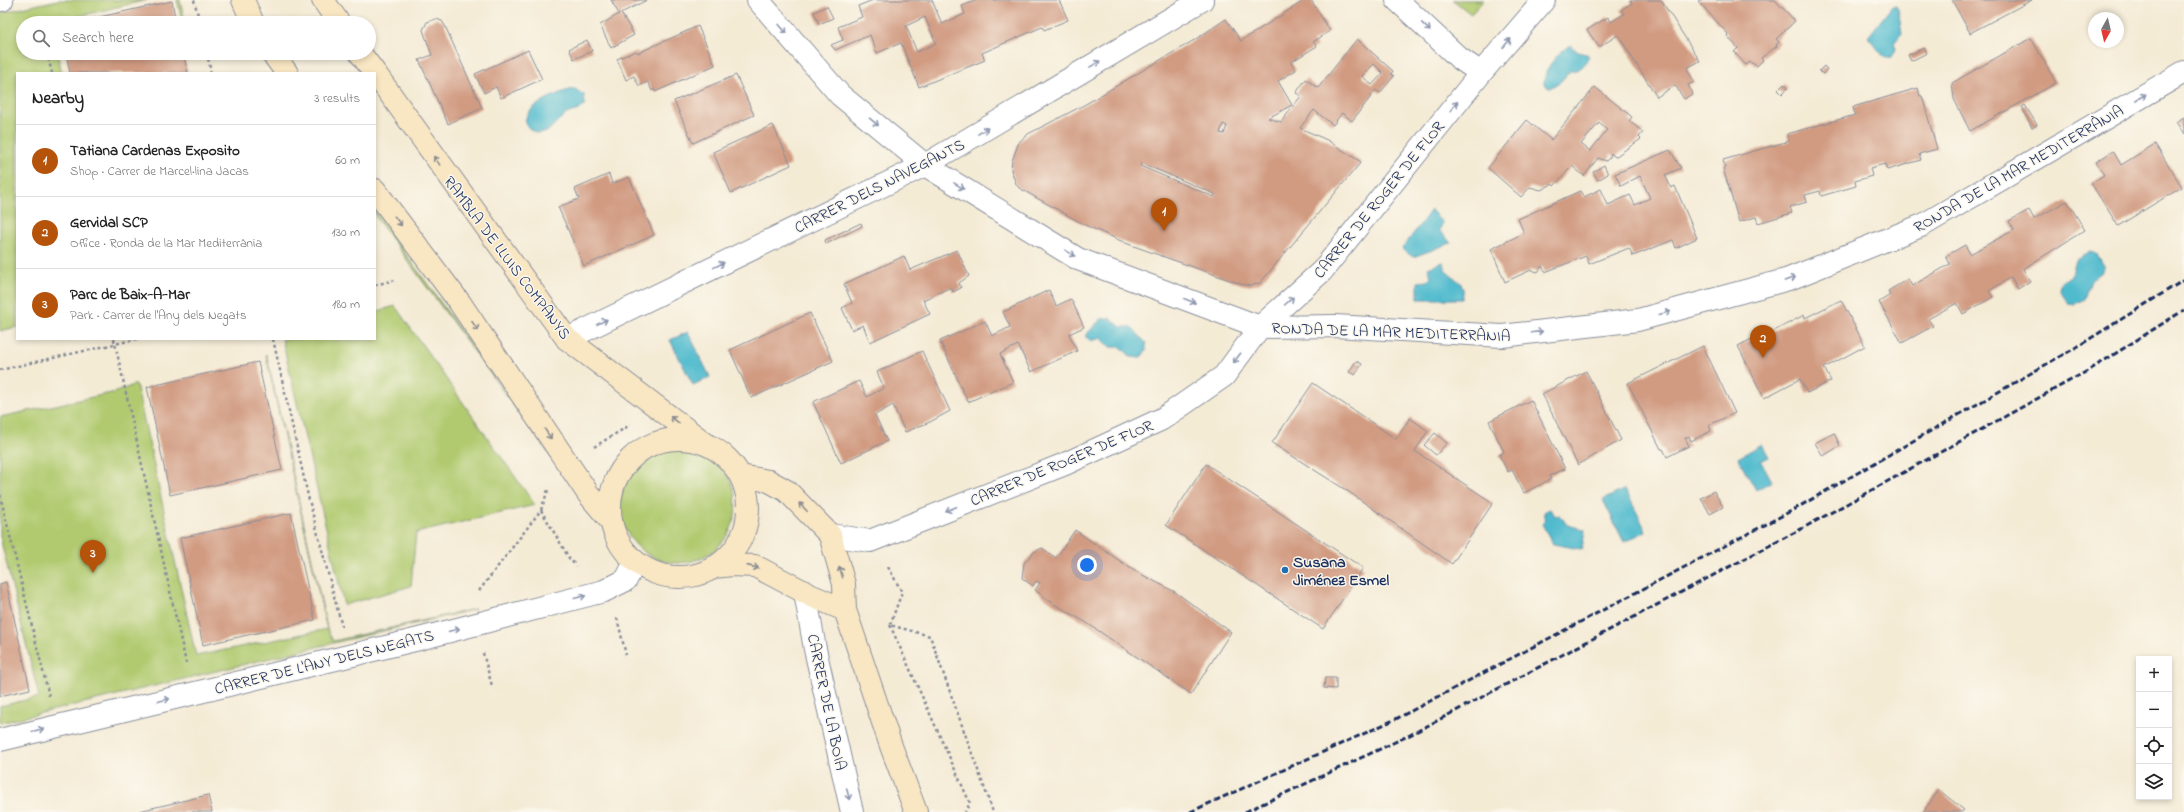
<!DOCTYPE html>
<html lang="en">
<head>
<meta charset="utf-8">
<style>
  :root { --surface:#fff; --page:#f2f2f2; --text:#222; --muted:#767676; --line:#e0e0e0; --accent:#b45309 }
  body { margin:0; font-family:"Indie Flower",sans-serif; background:var(--page); color:var(--text) }
  .controls { position:absolute; right:12px; bottom:12px; display:grid; overflow:hidden; border-radius:0px; box-shadow:0 2px 6px #0003 }
  .controls button { width:36px; height:36px; display:grid; place-items:center; padding:0; border:0; border-bottom:1px solid var(--line); background:var(--surface); color:var(--text); font:20px sans-serif }
  .compass { position:absolute; left:2088px; top:12px; width:36px; height:36px; border-radius:50%; background:var(--surface); box-shadow:0 2px 6px #0003; rotate:188deg }
  .you { position:absolute; left:1087px; top:565px; width:14px; height:14px; margin:-10px; border:3px solid #fff; border-radius:50%; background:#1a73e8; box-shadow:0 0 0 6px #1a73e833 }
  .badge { display:grid; place-items:center; width:26px; height:26px; border-radius:50%; background:var(--accent); color:#fff; font-size:13px; font-weight:700 }
  .pin { position:absolute; translate:-50% -33px; filter:drop-shadow(0 1px 2px #0008) }
  .pin::after { content:''; position:absolute; top:21px; width:14px; height:12px; background:inherit; clip-path:polygon(0 0,100% 0,50% 100%) }
  .list { margin:0; padding:0; list-style:none }
  h2 { display:flex; justify-content:space-between; align-items:center; height:52px; margin:0; padding:0 16px; font-size:17px }
  h2 small { font-size:13px; font-weight:400; color:var(--muted) }
  .list li { display:grid; grid-template-columns:26px 1fr auto; gap:12px; align-items:center; box-sizing:border-box; height:72px; padding:0 16px; border-top:1px solid var(--line) }
  .list b { display:block; font-size:15px; white-space:nowrap }
  .list p { margin:0; font-size:13px; white-space:nowrap; color:var(--muted) }
  .list em { font-size:13px; font-style:normal; color:var(--muted) }
  .icon { flex:none; width:22px; height:22px; fill:none; stroke:currentColor; stroke-width:2; stroke-linecap:round; stroke-linejoin:round }
  .map { position:relative; flex:none; width:2184px; height:812px; overflow:hidden }
  .search { position:absolute; background:var(--surface); box-shadow:0 2px 6px #0003; left:16px; top:16px; width:360px; height:44px; display:flex; align-items:center; gap:10px; box-sizing:border-box; padding:0 14px; border-radius:22px; color:var(--muted); font-size:15px }
  .panel { position:absolute; background:var(--surface); box-shadow:0 2px 6px #0003; left:16px; top:72px; width:360px; height:268px; border-radius:0px }
  .map>svg:first-child { display:block }
  .green { fill:#b1ca6f; stroke:#667c66 }
  .water { fill:#51bbce; stroke:#367596 }
  .building { fill:#d19b82; fill-rule:evenodd }
  .lines { fill:none; stroke-linecap:round; stroke-linejoin:round }
  .street-casing { stroke:#888d9a; stroke-width:24 }
  .secondary-casing { stroke:#888d9a; stroke-width:24 }
  .path { stroke:#888d9a; stroke-width:2.5; stroke-dasharray:3 3; stroke-linecap:butt }
  .street { stroke:#fff; stroke-width:22 }
  .secondary { stroke:#f9e7c3; stroke-width:22 }
  .rail { stroke:#1b2f5e; stroke-width:3; stroke-dasharray:6 3; stroke-linecap:butt }
  .oneway { stroke:#8d97ae }
  .oneway2 { stroke:#8a8b90 }
  .poi-dot { fill:#1f6fb2; stroke:#fbf7ec; stroke-width:1.5 }
  .labels { text-anchor:middle; stroke-width:3; stroke-linejoin:round; paint-order:stroke }
  .street-label { font-size:16px; fill:#1b2f5e; stroke:#fbf7ec }
  .poi-label { font-size:16px; font-weight:bold; fill:#1b2f5e; stroke:#fbf7ec; text-anchor:start }
</style>
</head>
<body>
<div class="map">
<svg width="2184" height="812" viewBox="0 0 2184 812">
  <rect width="100%" height="100%" fill="#fbf7ec"/>
  <filter id="ink" filterUnits="userSpaceOnUse"><feTurbulence type="fractalNoise" baseFrequency=".025" numOctaves="2"/><feDisplacementMap in="SourceGraphic" scale="8" xChannelSelector="R" yChannelSelector="G"/><feConvolveMatrix kernelMatrix="1 2 1 2 8 2 1 2 1" color-interpolation-filters="sRGB"/></filter>
  <filter id="wash" filterUnits="userSpaceOnUse"><feTurbulence type="fractalNoise" baseFrequency=".012" numOctaves="4" result="noise"/><feDisplacementMap in="SourceGraphic" scale="16" xChannelSelector="R" yChannelSelector="G"/><feGaussianBlur stdDeviation="0.9" result="paint"/><feColorMatrix in="noise" values="0 0 0 0 0 0 0 0 0 0 0 0 0 0 0 0 0 1.4 0 .05"/><feComposite in="paint" operator="in"/></filter>
  <g filter="url(#wash)">
    <rect width="100%" height="100%" fill="#f4ebd5"/>
    <path class="green" d="M58,0H147L50,23H23V53H57L62,73H17V327L0,331V13Z
      M177,0H180L185,23H183Z
      M1453,0H1484L1471,14Z
      M375,211L555,462L375,216Z
      M395,306L535,505L416,533L411,586L344,605L282,339H375V312Z
      M266,354L327,629L333,641L475,609L0,723V706L39,697L0,537V417L116,392L136,384L196,656L327,629Z
      M620 505a58 58 0 1 1 116 0a58 58 0 1 1-116 0Z"/>
    <path class="water" d="M1892,6H1896L1898,9L1902,33L1894,43L1896,49L1892,57L1885,58L1868,37Z
      M1570,45L1578,52L1587,54L1589,57C1584,66 1581,70 1570,71L1561,81L1550,88L1544,84C1544,68 1557,54 1570,45Z
      M575,89L584,95L585,104L579,110L568,113L559,120L547,132L536,133C502,116 560,90 575,89Z
      M1431,210L1443,223L1439,230L1451,243L1413,257L1402,249Z
      M2090,252L2097,254L2104,266L2101,273L2090,280L2084,299L2075,304L2068,303L2059,289L2061,282L2072,275L2076,260Z
      M1443,262C1445,266 1446,271 1449,274C1459,282 1466,283 1462,299H1418V282L1428,281L1431,276L1428,268Z
      M1110,318L1121,327H1131L1146,343V351L1140,358L1131,357L1121,347H1110L1101,338L1091,341L1085,336L1101,319Z
      M688,332L710,377L693,385L670,340Z
      M1762,444L1769,457L1761,461L1772,481L1756,490L1738,458Z
      M1625,489L1646,531L1624,542L1603,500Z
      M1550,509L1554,516L1560,515L1567,525L1584,529L1585,531L1582,548L1580,549L1553,544L1542,524L1546,520L1544,512Z"/>
    <g id="blocks">
      <path class="building" d="M611,0H647L621,13L634,35L611,48L600,25L619,14Z
        M873,0H932L942,24L965,14L962,6L977,0H1059L1068,20L1044,30L1042,27L982,53L985,60L919,87L901,43L877,53L870,35L835,50L831,45L843,40L838,27L862,17L858,6ZM925,17L936,43L917,52L906,26Z
        M1305,0H1311L1330,31L1313,42L1317,46L1291,62L1296,70L1278,81L1292,105L1268,118L1281,122L1301,96L1296,93L1306,79L1318,88L1357,39L1393,71L1391,74L1394,76L1380,93L1376,90L1352,121L1342,113L1333,125L1314,110L1300,128L1327,140L1361,162L1260,283L1250,286L1241,284L1128,244L1085,225L1019,188L1016,184L1011,170L1012,161L1019,142L1028,134L1084,105L1196,39L1226,19L1241,41ZM1374,64L1383,73L1372,85L1362,76ZM1223,124L1227,126L1224,134L1220,133ZM1141,163L1215,194L1214,197L1140,166Z
        M1630,0H1661L1700,61L1687,68L1694,82L1688,85L1692,94L1684,99L1675,85L1657,97L1618,35L1599,47L1587,30L1608,17L1611,22L1624,14L1621,10L1632,3Z
        M1700,0H1775L1795,21L1776,39L1779,42L1776,45L1777,46L1761,58L1763,60L1757,66L1750,62L1746,65L1734,52L1738,48L1727,36L1728,34L1698,1Z
        M1952,0H2032L1970,33Z
        M172,1L176,23H77V22Z
        M827,6L833,18L819,24L814,12Z
        M436,19L442,21L445,26L482,108L448,124L419,60L432,55L423,30L427,22Z
        M698,26L715,65L655,92L654,89L652,91L648,82L639,86L634,76L626,80L617,59L636,51L638,53Z
        M2031,38L2056,83L1970,131L1954,99L1952,83Z
        M587,40L592,51L574,59L569,49Z
        M1924,48L1927,53L1911,61L1908,55Z
        M528,50L542,79L501,98L496,87L484,93L475,74Z
        M66,53H183L188,73H70Z
        M1824,66L1827,69L1823,74L1819,71Z
        M736,75L754,115L693,143L674,101Z
        M1784,84L1788,88L1782,94L1778,90Z
        M1595,87L1632,117L1629,121L1643,132L1639,137L1641,139L1615,157L1611,153L1610,157L1606,161L1598,158L1584,176L1572,166L1554,186L1552,184L1541,190L1530,187L1521,197L1488,168L1527,120L1551,140ZM1599,123L1607,130L1590,151L1581,144Z
        M1918,88L1920,96H1922L1937,149L1919,154L1921,160L1887,170L1885,164L1870,168L1872,176L1855,181L1856,186L1821,196L1820,191L1805,195L1807,202L1790,207L1792,213L1758,223L1756,217L1739,222L1723,168H1725L1723,160L1789,141L1787,134L1855,115L1853,107Z
        M2025,105L2037,125L2032,128L2022,107Z
        M2184,117V134L2176,122Z
        M773,125L791,165L731,193L713,152Z
        M2155,144L2182,187L2118,226L2091,183L2104,175L2096,162L2113,151L2121,165Z
        M1670,150L1681,168L1665,175L1671,188L1675,186L1697,238L1676,248L1673,240L1633,256L1629,248L1589,264L1586,256L1545,272L1542,266L1538,272L1531,270L1505,282L1491,249L1524,233L1518,219L1580,191L1584,197L1601,189L1608,205L1630,195L1635,205L1650,198L1640,176L1621,186L1615,174Z
        M1604,165L1608,174L1598,180L1593,172Z
        M609,174L612,184L629,177L654,235L584,266L558,207L579,199L575,189Z
        M2067,201L2085,230L2023,269L2030,281L2018,289L2011,277L1989,291L1993,297L1963,314L1957,303L1928,319L1933,326L1902,343L1879,302L1890,295L1888,291L1908,279L1912,286L1950,264L1946,256L1965,245L1970,254L2014,230L2009,221L2029,210L2034,219Z
        M861,223L862,226L826,244L825,240Z
        M957,250L969,276L959,283L961,288L953,292L951,287L923,300L930,314L870,342L863,325L852,330L842,308L852,303L844,284L904,256L910,270Z
        M1049,290L1056,306L1071,299L1084,327L1069,334L1077,351L1031,372L1018,345L1000,354L1013,382L968,402L940,341L985,321L992,336L1010,327L1003,312Z
        M1841,300L1865,346L1824,368L1831,381L1807,393L1800,379L1764,398L1738,346L1771,329L1772,332L1804,315L1805,318Z
        M810,313L833,361L751,398L730,350Z
        M1703,346L1735,413L1709,425L1711,431L1691,441L1689,436L1685,438L1689,446L1667,457L1663,449H1661L1628,383Z
        M922,351L950,411L930,422L905,432L893,405L875,415L887,441L841,463L813,402L859,381L867,397L884,388L877,372Z
        M1356,361L1362,364L1355,375L1349,372Z
        M258,362L282,470L170,495L147,387Z
        M1586,371L1621,440L1578,465L1542,394Z
        M1313,383L1396,439L1410,418L1428,431L1415,451L1493,503L1452,564L1349,492L1272,443Z
        M1531,400L1565,469L1549,476L1551,479L1524,493L1512,470L1508,472L1499,455L1504,452L1489,421Z
        M1435,433L1447,443L1436,455L1424,445Z
        M1834,433L1840,446L1823,456L1815,443Z
        M1206,464L1363,568L1323,629L1166,525Z
        M1714,491L1723,507L1710,514L1701,498Z
        M291,513L315,620L203,645L180,538Z
        M1075,530L1133,570L1175,592L1231,632L1191,694L1087,623L1054,604L1035,590L1040,583L1036,581L1033,586L1022,578L1024,563L1034,552L1042,548L1056,558Z
        M6,582L30,689L0,696V584Z
        M1325,678H1336V689L1324,688Z
        M1939,790L1964,810L1962,812H1923Z
        M208,795L212,812H139V811Z"/>
    </g>
  </g>
  <g filter="url(#ink)">
    <use href="#blocks" fill-opacity="0" stroke="#888d9a" stroke-width="1"/>
    <g class="lines">
      <g class="street-casing">
        <path id="street" d="M0,0H2
          M758,0L840,95L925,165L1078,259L1260,327L1335,326L1502,336L1638,320L1789,279L1923,225L2184,72
          M1397,0L1459,58L1481,73
          M567,339L925,165L1202,0
          M830,535L870,541L1065,464L1162,419L1224,376L1260,327L1322,271L1481,73L1544,0
          M805,592L815,649L852,812
          M0,740L419,639L604,591L626,580L635,562"/>
      </g>
      <g class="secondary-casing">
        <path id="secondary" d="M243,0L253,23
          M323,0L339,23
          M272,53L287,73
          M360,53L375,73
          M375,73L567,339L706,444
          M375,190L460,303L589,495L610,520
          M610 508a69 69 0 1 1 138 0a69 69 0 1 1-138 0Z
          M740,476L769,481L787,491L830,535L844,584L845,610L891,746L916,812
          M714,567L732,565L755,566L812,596L845,610"/>
      </g>
      <path class="path" d="M194,0L200,23
        M39,17L40,23
        M47,53L52,73
        M207,53L211,73
        M375,285L394,280
        M114,339L186,663
        M273,339L308,496L342,627
        M0,370L137,339
        M594,447L630,425
        M0,495L49,696
        M541,510L569,558L576,566
        M888,567L902,592L890,625L930,636L993,812
        M479,591L541,510L548,490
        M617,618L626,655
        M890,625L970,803L965,812
        M483,653L492,686"/>
      <use href="#street" class="street"/>
      <use href="#secondary" class="secondary"/>
      <path class="rail" d="M1190,812L1394,720L1793,510L2080,345L2184,280
        M1245,812L1410,735L1803,528L2091,369L2184,310"/>
    </g>
    <defs><path id="oneway-shaft" d="M-6 0H5M1.5-3L5.5 0L1.5 3" fill="none" stroke-width="1.6" stroke-linecap="round" stroke-linejoin="round"/></defs>
    <g class="oneway">
      <use href="#oneway-shaft" transform="translate(1426 27) rotate(44)"/>
      <use href="#oneway-shaft" transform="translate(783 29) rotate(49)"/>
      <use href="#oneway-shaft" transform="translate(1507 43) rotate(-49)"/>
      <use href="#oneway-shaft" transform="translate(1095 64) rotate(-31)"/>
      <use href="#oneway-shaft" transform="translate(2141 97) rotate(-30)"/>
      <use href="#oneway-shaft" transform="translate(1454 106) rotate(-51)"/>
      <use href="#oneway-shaft" transform="translate(874 122) rotate(40)"/>
      <use href="#oneway-shaft" transform="translate(983 131) rotate(-31)"/>
      <use href="#oneway-shaft" transform="translate(959 186) rotate(31)"/>
      <use href="#oneway-shaft" transform="translate(1070 253) rotate(31)"/>
      <use href="#oneway-shaft" transform="translate(719 265) rotate(-26)"/>
      <use href="#oneway-shaft" transform="translate(1790 279) rotate(-19)"/>
      <use href="#oneway-shaft" transform="translate(1190 301) rotate(21)"/>
      <use href="#oneway-shaft" transform="translate(1289 301) rotate(-42)"/>
      <use href="#oneway-shaft" transform="translate(1665 313) rotate(-15)"/>
      <use href="#oneway-shaft" transform="translate(602 322) rotate(-26)"/>
      <use href="#oneway-shaft" transform="translate(1537 332) rotate(-7)"/>
      <use href="#oneway-shaft" transform="translate(1237 358) rotate(127)"/>
      <use href="#oneway-shaft" transform="translate(951 509) rotate(158)"/>
      <use href="#oneway-shaft" transform="translate(580 597) rotate(-14)"/>
      <use href="#oneway-shaft" transform="translate(454 630) rotate(-15)"/>
      <use href="#oneway-shaft" transform="translate(164 700) rotate(-14)"/>
      <use href="#oneway-shaft" transform="translate(38 730) rotate(-14)"/>
      <use href="#oneway-shaft" transform="translate(848 794) rotate(77)"/>
    </g>
    <g class="oneway2">
      <use href="#oneway-shaft" transform="translate(437 161) rotate(-125)"/>
      <use href="#oneway-shaft" transform="translate(398 221) rotate(53)"/>
      <use href="#oneway-shaft" transform="translate(475 326) rotate(56)"/>
      <use href="#oneway-shaft" transform="translate(675 420) rotate(-143)"/>
      <use href="#oneway-shaft" transform="translate(548 434) rotate(56)"/>
      <use href="#oneway-shaft" transform="translate(803 507) rotate(-134)"/>
      <use href="#oneway-shaft" transform="translate(753 567) rotate(13)"/>
      <use href="#oneway-shaft" transform="translate(841 572) rotate(-106)"/>
    </g>
  </g>
  <circle class="poi-dot" cx="1285" cy="570" r="4"/>
  <g class="labels">
    <g class="street-label">
      <text transform="translate(2018 168) rotate(-30)" y="6">RONDA DE LA MAR MEDITERRÀNIA</text>
      <text transform="translate(879 185) rotate(-27)" y="6">CARRER DELS NAVEGANTS</text>
      <text transform="translate(1378 199) rotate(-51)" y="6">CARRER DE ROGER DE FLOR</text>
      <text transform="translate(508 257) rotate(53)" y="6">RAMBLA DE LLUIS COMPANYS</text>
      <text transform="translate(1391 331) rotate(2)" y="6">RONDA DE LA MAR MEDITERRÀNIA</text>
      <text transform="translate(1061 462) rotate(-23)" y="6">CARRER DE ROGER DE FLOR</text>
      <text transform="translate(324 661) rotate(-14)" y="6">CARRER DE L'ANY DELS NEGATS</text>
      <text transform="translate(828 702) rotate(78)" y="6">CARRER DE LA BOIA</text>
    </g>
    <g class="poi-label">
      <text x="1293" y="567">Susana<tspan x="1293" dy="18">Jiménez Esmel</tspan></text>
    </g>
  </g>
</svg>
<div class="controls">
<button>+</button>
<button>−</button>
<button><svg class="icon" aria-label="locate" viewBox="0 0 24 24"><circle cx="12" cy="12" r="6"/><path d="M12 2v4M12 18v4M2 12h4M18 12h4"/></svg></button>
<button><svg class="icon" aria-label="layers" viewBox="0 0 24 24"><path d="M12 4l9 5-9 5-9-5zM3 14l9 5 9-5"/></svg></button>
</div>
<svg class="compass" viewBox="-18 -18 36 36"><path d="M0-13l5 13h-10z" fill="#e53935"/><path d="M0 13l5-13h-10z" fill="#767676"/></svg>
<div class="you"></div>
<div class="pin badge" style="left:1164px;top:231px">1</div>
<div class="pin badge" style="left:1763px;top:358px">2</div>
<div class="pin badge" style="left:93px;top:573px">3</div>
<div class="search"><svg class="icon" aria-label="search" viewBox="0 0 24 24"><circle cx="10" cy="10" r="6"/><path d="M15 15l6 6"/></svg>Search here</div>
<section class="panel">
<h2>Nearby<small>3 results</small></h2>
<ul class="list">
<li><span class="badge">1</span><div><b>Tatiana Cardenas Exposito</b><p>Shop · Carrer de Marcel·lina Jacas</p></div><em>60 m</em></li>
<li><span class="badge">2</span><div><b>Gervidal SCP</b><p>Office · Ronda de la Mar Mediterrània</p></div><em>130 m</em></li>
<li><span class="badge">3</span><div><b>Parc de Baix-A-Mar</b><p>Park · Carrer de l'Any dels Negats</p></div><em>180 m</em></li>
</ul>
</section>
</div>
</body>
</html>
